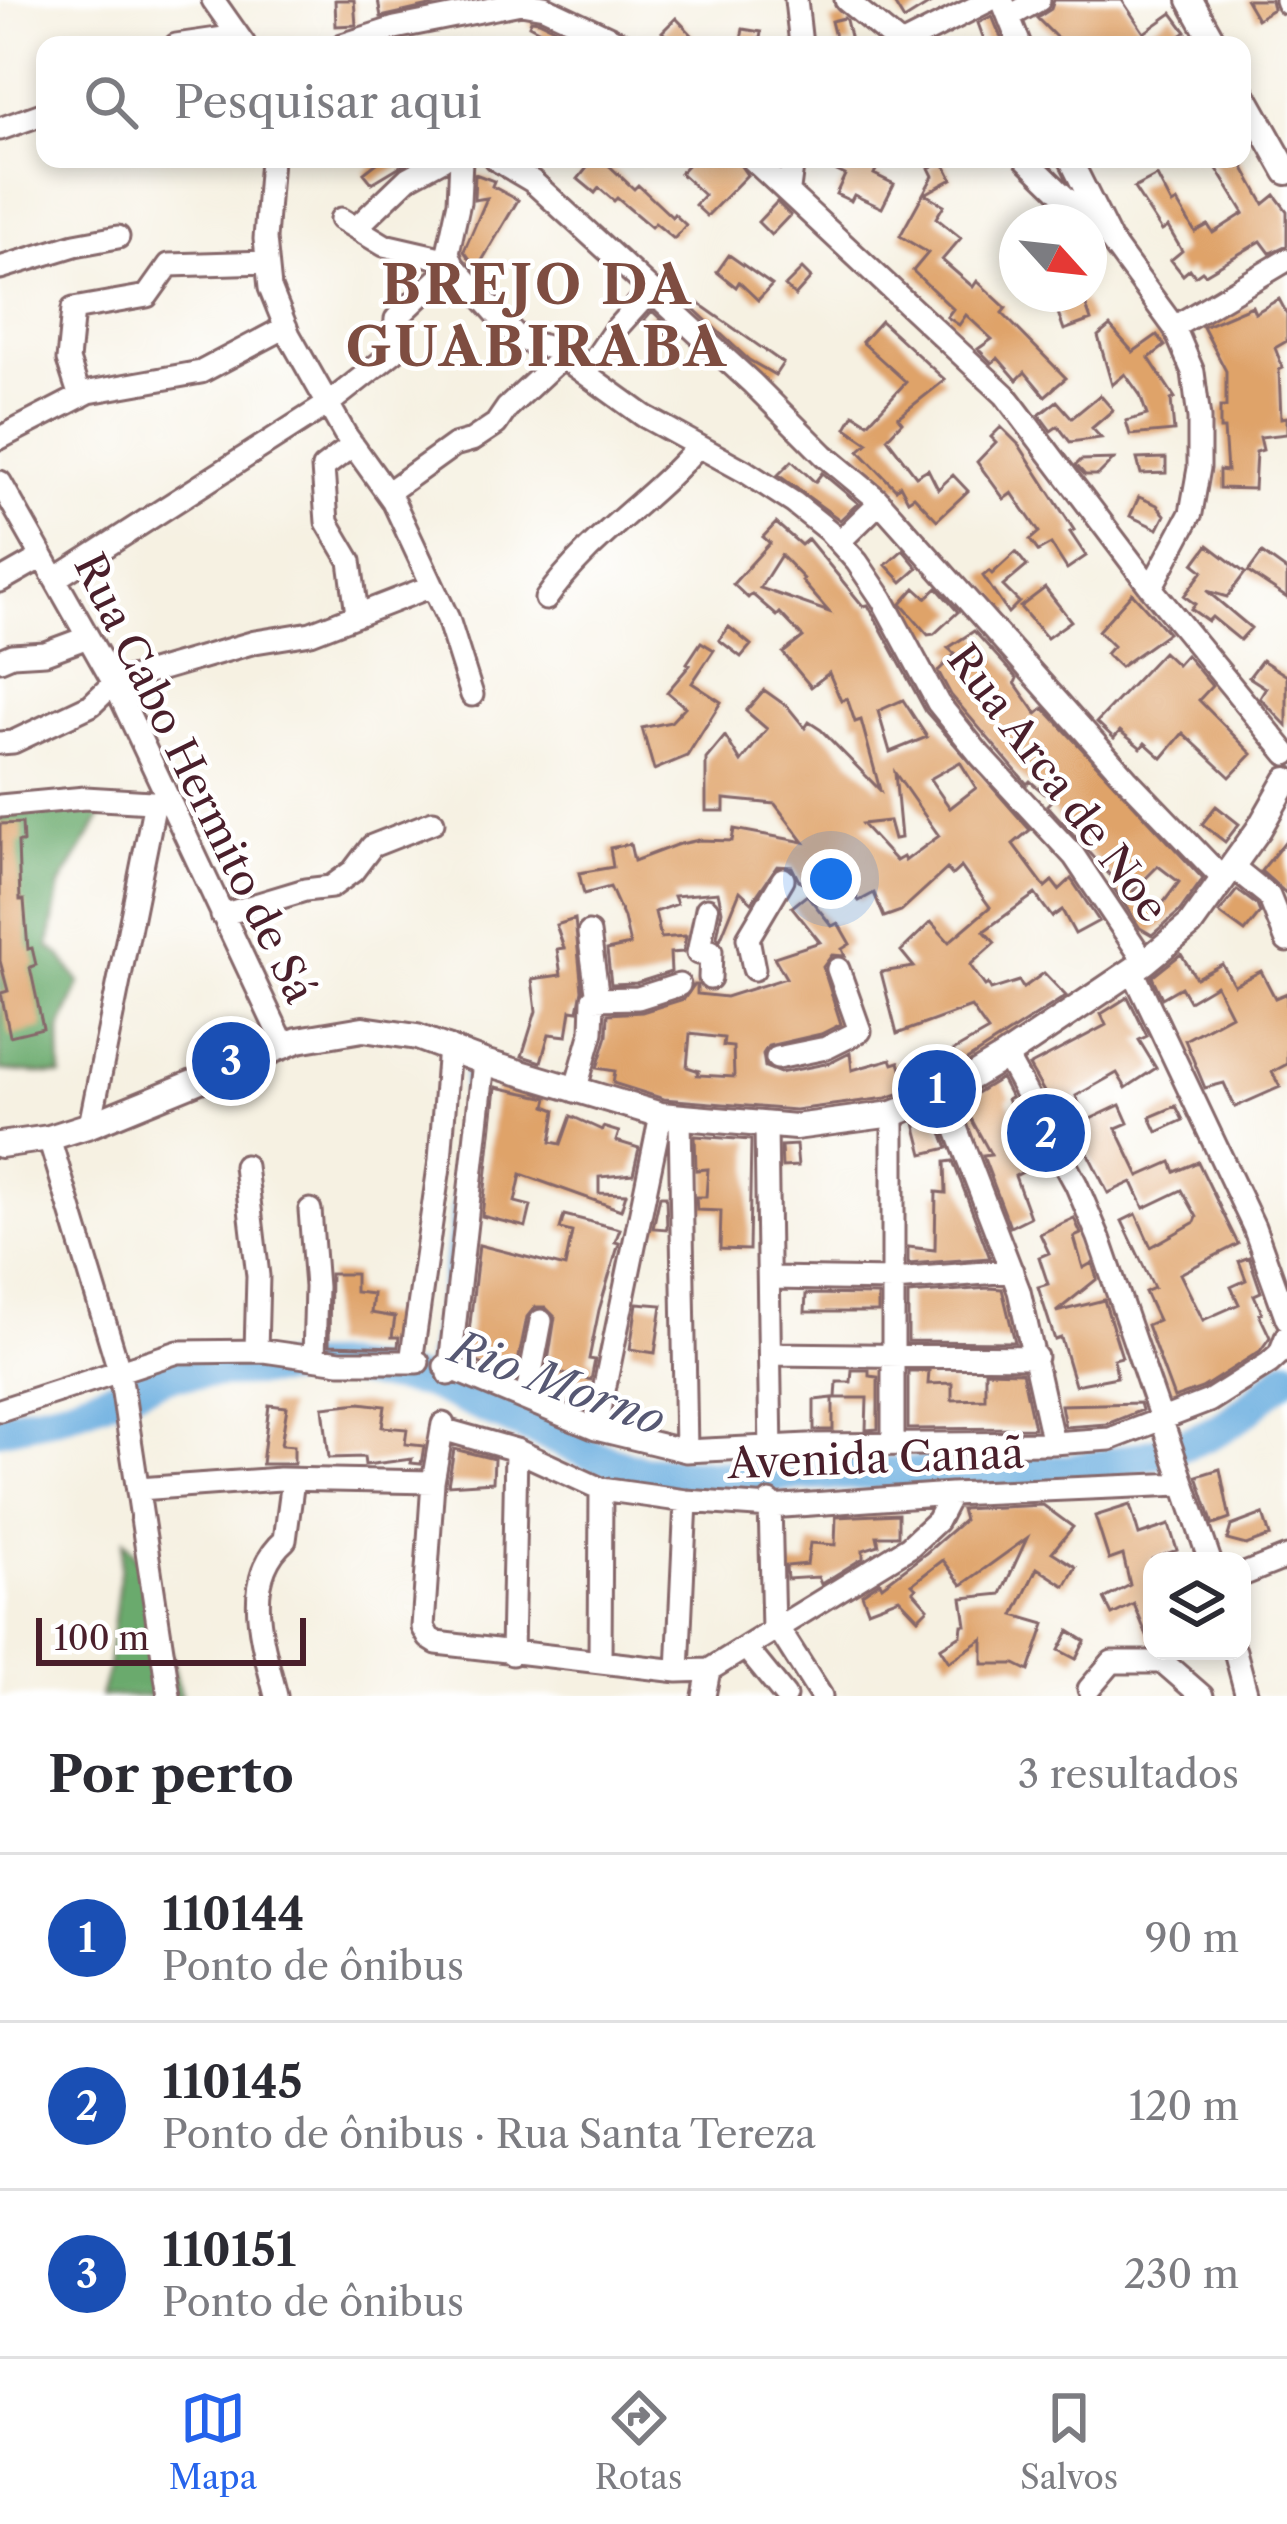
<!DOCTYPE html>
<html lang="pt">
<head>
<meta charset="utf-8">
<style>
  :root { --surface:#fff; --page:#f2f2f3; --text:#2b2b33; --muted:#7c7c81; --line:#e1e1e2; --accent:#2563eb }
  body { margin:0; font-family:"Libre Caslon Text",serif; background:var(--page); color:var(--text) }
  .controls { position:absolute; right:36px; bottom:36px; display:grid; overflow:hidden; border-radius:24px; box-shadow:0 6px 18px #0003 }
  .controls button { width:108px; height:108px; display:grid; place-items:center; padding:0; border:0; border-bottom:3px solid var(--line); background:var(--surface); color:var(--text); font:60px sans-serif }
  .compass { position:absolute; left:999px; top:204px; width:108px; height:108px; border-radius:50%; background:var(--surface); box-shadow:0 6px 18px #0003; rotate:117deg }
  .scale { position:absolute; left:36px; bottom:30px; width:270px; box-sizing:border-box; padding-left:12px; border:6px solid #4a1f2b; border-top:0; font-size:33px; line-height:42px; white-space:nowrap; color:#4a1f2b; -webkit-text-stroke:9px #fff; paint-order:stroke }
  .you { position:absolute; left:831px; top:879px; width:42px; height:42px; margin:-30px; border:9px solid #fff; border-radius:50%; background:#1a73e8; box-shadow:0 0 0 18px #1a73e833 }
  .badge { display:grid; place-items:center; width:78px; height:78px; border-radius:50%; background:var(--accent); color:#fff; font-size:39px; font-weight:700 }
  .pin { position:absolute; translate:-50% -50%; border:6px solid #fff; box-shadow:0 3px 12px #0006 }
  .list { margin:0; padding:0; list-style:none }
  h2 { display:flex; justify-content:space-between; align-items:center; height:156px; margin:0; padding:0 48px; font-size:51px }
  h2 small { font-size:39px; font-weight:400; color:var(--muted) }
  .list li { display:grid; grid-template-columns:78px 1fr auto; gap:36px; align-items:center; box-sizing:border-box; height:168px; padding:0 48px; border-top:3px solid var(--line) }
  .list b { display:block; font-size:45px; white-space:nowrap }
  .list p { margin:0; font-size:39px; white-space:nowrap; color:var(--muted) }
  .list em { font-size:39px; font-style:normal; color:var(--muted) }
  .icon { flex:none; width:66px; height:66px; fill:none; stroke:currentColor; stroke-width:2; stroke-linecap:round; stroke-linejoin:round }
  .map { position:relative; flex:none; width:1287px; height:1696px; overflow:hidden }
  .search { position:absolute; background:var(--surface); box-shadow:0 6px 18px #0003; left:36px; right:36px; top:36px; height:132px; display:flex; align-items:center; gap:30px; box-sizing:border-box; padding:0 42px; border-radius:24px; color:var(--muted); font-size:45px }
  .sheet { height:660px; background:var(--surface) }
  nav { display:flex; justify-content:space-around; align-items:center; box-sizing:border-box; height:168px; border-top:3px solid var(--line); background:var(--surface); font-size:33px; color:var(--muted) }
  nav a { display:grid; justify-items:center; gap:6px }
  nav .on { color:var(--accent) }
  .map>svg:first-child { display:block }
  .forest { fill:#6baa6d; stroke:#5a644c; stroke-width:3 }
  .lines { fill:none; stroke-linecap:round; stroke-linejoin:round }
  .stream { stroke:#69addf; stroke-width:6 }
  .river { stroke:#69addf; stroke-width:33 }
  .building { fill:#dfa369; fill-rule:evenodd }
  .minor-casing { stroke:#86686b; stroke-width:27 }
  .major-casing { stroke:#86686b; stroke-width:30 }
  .minor { stroke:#fff; stroke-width:21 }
  .major { stroke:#fff; stroke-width:24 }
  .labels { text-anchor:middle; stroke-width:9; stroke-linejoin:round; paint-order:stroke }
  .street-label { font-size:42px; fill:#4a1f2b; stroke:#fff }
  .water-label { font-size:45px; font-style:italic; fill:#565873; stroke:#fff }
  .district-label { font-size:54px; font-weight:bold; letter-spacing:3px; fill:#7e4d41; stroke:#fff }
</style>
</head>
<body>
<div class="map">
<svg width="1287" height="1696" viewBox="0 0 1287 1696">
  <rect width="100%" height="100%" fill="#fff"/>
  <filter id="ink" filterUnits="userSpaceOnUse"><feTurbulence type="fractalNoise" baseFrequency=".00833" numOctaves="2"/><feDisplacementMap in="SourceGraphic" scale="24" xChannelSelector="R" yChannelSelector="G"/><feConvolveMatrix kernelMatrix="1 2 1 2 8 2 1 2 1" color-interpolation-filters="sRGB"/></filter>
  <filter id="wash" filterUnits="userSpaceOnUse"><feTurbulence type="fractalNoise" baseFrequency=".004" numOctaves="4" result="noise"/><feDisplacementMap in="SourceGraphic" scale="48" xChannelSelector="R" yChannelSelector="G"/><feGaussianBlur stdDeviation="2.7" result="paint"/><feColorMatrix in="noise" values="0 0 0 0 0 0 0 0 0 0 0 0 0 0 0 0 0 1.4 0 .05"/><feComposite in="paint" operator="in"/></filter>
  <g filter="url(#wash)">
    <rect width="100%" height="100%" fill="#f6f1e2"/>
    <path class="forest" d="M34,807L106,809L60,885L49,947L60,955L80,983L60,1031L61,1075L0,1070V815Z
      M124,1540L149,1573L181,1696H100L108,1668Z"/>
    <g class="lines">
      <path class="stream" d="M426,1382L452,1231L467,1071"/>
      <path class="river" d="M0,1427L62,1414L174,1373L340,1368L426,1382L590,1454L640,1471L711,1476L1064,1471C1116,1464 1193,1450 1236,1418C1254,1405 1270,1389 1287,1374"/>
    </g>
    <g id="blocks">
      <path class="building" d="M335,0H354L356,25L336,26Z
        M378,0H434V5L381,17Z
        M892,0H936L904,20Z
        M1054,0H1122L1144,33L1172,13L1186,32L1167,45H1064L1037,18L1051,9Z
        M1246,0H1271L1273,9L1257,19Z
        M992,16L1004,45H986L978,23Z
        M676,18L693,36L684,45H676L662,32Z
        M844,18L846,20L852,45H837L831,21Z
        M531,20L539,21L576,39L572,45H534L542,32L529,25Z
        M743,29L761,32L759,45H740Z
        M382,159H412L372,183L364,173Z
        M594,159H602L634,189L638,185L672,217L674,214L686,225L674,239L655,223L651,227L617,198L614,201L599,188L595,193L578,179Z
        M693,159H736L747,175L707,216L695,205L704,195L680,173Z
        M812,159H881L874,174L894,184L882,208L854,195L851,201L836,194L845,175Z
        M1211,159H1239L1264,204L1275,195L1287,211V245L1270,253L1261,241L1205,274L1202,271L1195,276L1190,269L1183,275L1171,260L1182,251L1168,227L1162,231L1134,188L1157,176L1172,205L1177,202L1195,232L1208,225L1213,233L1244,213Z
        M943,161L952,179L925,194L944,205L936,218L961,238L942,260L973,287L977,281L1006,308L1002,313L1066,378L1045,396L1025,372L1017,380L998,358L992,363L978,349L992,339L966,315L959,325L947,317L953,309L913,271L928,253L900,236L933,176L929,168Z
        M475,174L494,181L492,186L518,200L477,269L464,251L487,198L474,200Z
        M777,202L790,215L771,235L758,222Z
        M729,255L772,285L758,300L739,282L736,287L717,272Z
        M802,269L811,278L795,296L785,286Z
        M1279,299L1287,314V341L1275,348L1283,368L1279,370L1281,418L1287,417V434L1260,437L1263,450L1256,452L1254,489L1219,488V470L1227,471L1224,429H1220V407H1226V371L1203,327L1252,306L1255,313Z
        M1084,300L1091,320L1064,330L1057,310Z
        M698,303L783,363L775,375L749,360L694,309Z
        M652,311L670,328L663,336L644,320Z
        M881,321L945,380L898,417L902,422L887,438L916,476L928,469L938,489L953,475L968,491L937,520L914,496L908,500L900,485L896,489L859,451L868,443L846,428L854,414L868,423L906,382L862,342Z
        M1110,326L1133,352L1157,335L1165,346L1149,358L1175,398L1171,400L1174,431L1130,435L1126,421L1147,415L1140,395L1125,374L1112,385L1098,336Z
        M1100,395L1113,410L1092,428L1101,438L1070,442L1058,426L1051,431L1039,415L1057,401L1072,418Z
        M1001,427L1019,445L1074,530L1070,532L1086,556L1067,569L1051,544L1038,551L1030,540L1039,532L1012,493L1004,499L977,462L996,442L991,437Z
        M1166,458V473L1141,474L1137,459Z
        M1114,459L1098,475H1085L1076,465L1081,460Z
        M792,461L815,482L822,473L858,503L840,520L778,475Z
        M1139,497L1157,505L1165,515L1158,529L1130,516Z
        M776,523L801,545L808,539L863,606L868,605L926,712L1030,830L1013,844L1045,887L1052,881L1059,890L1071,879L1099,921L1075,934L1062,910L1052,917L1035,894L984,931L995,943L970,965L985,986L988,984L991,990L1019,981L1023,988L1044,973L1066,996L948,1072L941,1058L988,1031L971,1007L897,1034L881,972L914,967L901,951L931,922L949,942L990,907L961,867L952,875L947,869L901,911L884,917L874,893L859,901L846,881L817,896L798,879L792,867L777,866L752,902L740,891L720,940L717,937L722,911L718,892L674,896L677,904L655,912L661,938L686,936L683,952L670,953L671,972L636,983L611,984L607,950L630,945L624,918L610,887L584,894L579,873L613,867L610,848L630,844L634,861L676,845L699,840L732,841L734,829L804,842L775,804L724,799V811H706V759L725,736L741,762L767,729L746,711L764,690L788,707L805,728L809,722L821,730L880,790L861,720L855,722L847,698L841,701L829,673L811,687L783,653L803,637L780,613L777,616L752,594L748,598L733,584L770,543L763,537ZM781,555L804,579L802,581L829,612L760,588ZM903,700L927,737L890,752L878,711ZM960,762L976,788L950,808L930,779ZM895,773L939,836L905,861L903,857L896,861L862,824L889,821L894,839L901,838Z
        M1208,545L1245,573L1227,597L1207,591L1251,628L1240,640L1212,617L1208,621L1191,609L1195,604L1184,596L1203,571L1194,564Z
        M903,550L918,568L902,582L886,565Z
        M1016,552L1027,566L1003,586L1019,602L1008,613L983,576L989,571L992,574Z
        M1262,553L1287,571V598L1248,572Z
        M915,588L926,598L937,588L958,612L934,634L928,635L901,604Z
        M1045,588L1071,621L1047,638L1020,607Z
        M1132,593L1168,633L1120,667L1106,654L1113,646L1098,631Z
        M729,627L751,645L741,657L719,640Z
        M974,631L1017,678L1015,683L1037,714L1044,708L1203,879L1179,912L1152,935L1140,928L1113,887L1117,883L1047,805L1052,800L1030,781L1027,784L951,695L938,671L955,654L948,648ZM1158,866L1179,882L1158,910L1133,891Z
        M701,642L714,650L692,683L721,702L687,756L654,770L642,728L671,722L685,707L667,692L690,665L687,663Z
        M1163,652L1177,665L1186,655L1212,686L1199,700L1252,754L1230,777L1183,733L1162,758L1145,743L1141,748L1120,731L1114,738L1097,722Z
        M1262,660L1287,676V726L1260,698L1266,688L1249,677Z
        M1216,806L1239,824L1225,842L1202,824Z
        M22,823L23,842H18L20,900H24L28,949L32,948L36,965L30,967L43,1028L10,1036L1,993L8,991L0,961V824Z
        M1287,839V894L1261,871Z
        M1237,890L1257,905L1260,913L1245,932L1219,913Z
        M807,895L832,926L838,923L850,944L842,949L845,956L832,955L823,967L841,1024L821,1034L768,1046L763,1054L765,1067L780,1073L830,1063L850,1053L852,1070L891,1059L893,1064L899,1062L901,1069L918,1061L924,1075L907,1083L910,1090L886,1098L795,1110L664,1099L613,1083L615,1071L597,1068L607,1036L608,1014L642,1012L684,999L694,985H697V994L726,997L786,978L774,957L820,942L792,907ZM690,1034L724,1038L723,1046L733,1047L734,1077L697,1075L699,1071L687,1067Z
        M575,919L582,990L578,1011L571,1010L567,1036L549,1034L541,1062L522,1056L536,1011L532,979L561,975L557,949L564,948L556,925Z
        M1181,954L1196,978L1222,964L1234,985L1261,971L1275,998L1287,993V1064L1272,1072L1280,1087L1235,1107L1224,1083L1205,1088L1185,1040L1231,1015L1216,985L1189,1001L1181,987L1162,998L1152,977Z
        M1128,997L1147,1036L1139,1040L1156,1068L1126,1088L1117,1073L1076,1096L1086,1121L1120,1105L1128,1123L1116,1128L1139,1176L1171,1162L1175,1172L1198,1162L1238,1244L1180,1274L1203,1320L1239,1304L1231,1287L1246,1280L1239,1261L1249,1257L1261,1292L1254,1295L1262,1313L1259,1314L1270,1337L1260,1351L1202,1388L1174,1398L1147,1325L1158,1320L1145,1292L1154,1288L1122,1221L1136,1214L1151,1247L1195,1222L1197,1217L1182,1190L1144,1208L1132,1182L1108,1193L1083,1144L1078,1147L1066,1126L1053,1094L1047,1097L1029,1066L1106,1025L1101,1014Z
        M1001,1078L1011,1097L1007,1099L1024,1142L1028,1140L1039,1164L1015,1176L1030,1217L1010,1227L983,1156L991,1155L962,1102Z
        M496,1087L548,1098L546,1106L556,1110L551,1142L561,1144L571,1116L602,1130L603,1127L619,1132L616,1141L639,1148L633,1174L599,1177V1193L626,1194L621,1210L521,1174L515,1202L531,1206L526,1227L482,1216Z
        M1176,1106L1183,1120L1157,1132L1150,1117Z
        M936,1117L948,1148L923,1154L915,1123Z
        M695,1136L751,1140L749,1250L720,1249L721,1211L697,1210L696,1197H706L708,1169L696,1170Z
        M796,1145L798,1166L782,1167L781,1146Z
        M953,1161L990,1258L908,1264V1247L935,1250L936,1192L946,1193L945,1162Z
        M660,1196H666L667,1229L653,1228Z
        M564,1215L620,1229L615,1242L619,1243L599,1310L589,1359L595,1360L591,1380L556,1372L552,1389L544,1387L555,1317L545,1307H535L527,1317L515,1377L466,1358L479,1245L565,1267L572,1232L560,1229Z
        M1074,1218L1081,1234L1074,1237L1083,1268L1092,1263L1097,1279L1056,1312L1104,1300L1122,1357L1114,1359L1117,1377L1075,1385L1061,1338L1055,1340L1038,1287L1048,1284L1039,1257L1049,1253L1040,1234Z
        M330,1274H355V1292L373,1294L371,1313L395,1317L392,1337H399L398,1347L329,1345Z
        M989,1288L1002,1289L1015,1342L908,1341V1294Z
        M806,1294L878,1295V1312H805Z
        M637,1303L662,1305L655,1353L630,1349Z
        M852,1370H869V1376L878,1377V1429L866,1430L867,1398H836L837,1382H851Z
        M908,1371H929L928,1384L952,1383V1400L985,1399V1371L1022,1372L1034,1428L908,1429Z
        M833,1398V1430H814V1400Z
        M360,1403L385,1406L382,1427L407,1429L405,1444L424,1446L421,1464L411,1463L412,1459L365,1465L364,1457L329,1458L323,1407Z
        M1140,1403L1142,1410L1107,1424L1065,1427L1061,1405Z
        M269,1405L287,1407L281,1445L294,1446V1464H262Z
        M454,1449L494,1459L493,1482L448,1485Z
        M1220,1469L1230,1519L1213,1525L1197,1476Z
        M1043,1505L1073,1527L1052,1552L1076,1567L1065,1586L1037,1568L1014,1615L1045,1624L1029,1671L1015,1664H983V1639L949,1662L940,1648L961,1635L962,1625H966L962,1598L1001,1594L1027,1538L962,1585L943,1560L912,1584L916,1588L913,1591L928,1608L918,1618L899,1598L868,1610L862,1594L880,1582L882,1586L926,1553L964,1520L961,1509Z
        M1130,1505L1139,1535L1169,1525L1177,1550L1152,1559L1151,1646L1134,1604L1112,1615L1104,1599L1130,1585L1123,1555L1109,1560L1095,1516Z
        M898,1514V1536H877L879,1545L863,1550V1558L821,1584L818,1577L787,1579L786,1566L807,1564L810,1543L835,1545L836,1517Z
        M1263,1514L1270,1536L1246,1545L1227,1540L1231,1526Z
        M1069,1631L1085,1641L1076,1659L1059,1650Z"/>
    </g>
  </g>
  <g filter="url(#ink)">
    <use href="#blocks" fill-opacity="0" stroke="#86686b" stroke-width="3"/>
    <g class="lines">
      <g class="minor-casing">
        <path id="minor" d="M213,0L244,44
          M796,0L801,45
          M846,0L901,45L990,0
          M1002,0L1020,45
          M1286,0L1287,3
          M1010,16L1039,0
          M176,45L238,36
          M342,45L395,28L521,3L544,7L625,45
          M0,129L45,113
          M271,159L265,239L270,288L289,335L345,434L393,501L448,619L472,695
          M461,159L459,202L448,252L453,265L519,339L550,348L644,416L746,472L794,503L829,531L857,562L882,599L938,703L980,755L1074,856L1145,962
          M495,159L532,181L752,383L824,455L877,499L1127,779L1224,880
          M752,159L1005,395L1151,588L1287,754
          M1026,159L1102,233
          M1070,159L1111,241L1174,327L1193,372L1199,418V468L1191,513L1151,588
          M789,189L793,159
          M341,219L384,245L449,260
          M357,227L408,178L443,159
          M0,268L75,245L118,237
          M1174,327L1287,260
          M586,372L614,331L650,291
          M80,397L68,360L73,309L147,296L169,265L267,262
          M0,438L89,392L201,372L286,327
          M353,445L323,468L327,522L350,561L357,614
          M0,482L114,683L285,1047
          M390,491L454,445L472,440L496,424L507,408L563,356
          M839,542L880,502
          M55,579L328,404L394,352L396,319L453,265
          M0,581L42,557
          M546,599C587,539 651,501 698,446
          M0,660L12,655L45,653L88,637
          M0,743L13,742L91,705L114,683L255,642L311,633L432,586
          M0,806L85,798L168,803
          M1233,867L1269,896L1287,941
          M707,909L698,953L711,951L710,978
          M222,915L305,890L331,887L353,871L372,846L433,822
          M589,933L598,999
          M754,969L748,938L783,879
          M1133,971L1254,1227L1287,1319
          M1006,1056L1076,1184L1099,1238L1210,1561
          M777,1058L826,1048L860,1031L838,969
          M575,1091L592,1032L593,999L638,998L679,985
          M943,1094L1019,1291L1053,1443
          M893,1114V1444
          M680,1118L686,1451
          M90,1125L155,802
          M766,1126L771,1456
          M49,1138L120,1373L169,1696
          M245,1166L258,1276L256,1351
          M310,1210L316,1287L314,1358
          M770,1278L893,1280L1012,1271
          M772,1354L1036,1357
          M411,1362L440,1160L449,1047
          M445,1366L596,1429L686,1451L808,1445L1053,1443L1110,1439L1209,1401L1269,1363L1280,1353L1287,1335
          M449,1374L484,1062
          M526,1399L541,1321
          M0,1410L178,1352L264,1351L340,1362H418
          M443,1424L433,1482L423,1627L429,1638L437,1643L678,1671L709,1670L909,1547L937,1521L951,1494
          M442,1429L516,1450L601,1489L686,1501L770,1507L951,1494L1181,1484
          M596,1429L661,1115
          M139,1489L280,1479L433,1482
          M770,1502L773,1631
          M1242,1575L1287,1557
          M778,1628L821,1696
          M746,1648L785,1696
          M1235,1651L1247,1696
          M512,1654L516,1450
          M600,1661L601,1489
          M678,1671L686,1501
          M1089,1689L1112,1662H1163L1202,1696
          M276,1696C264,1646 239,1580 285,1540L293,1480
          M704,1696L709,1670"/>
      </g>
      <g class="major-casing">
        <path id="major" d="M1190,0L1215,45
          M1242,92L1287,172
          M0,1145L49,1138L90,1125L298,1040L363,1029L417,1037L484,1062L661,1115L795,1127L893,1114L943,1094L1006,1056L1145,962L1190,925L1259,829L1287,780"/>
      </g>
      <use href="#minor" class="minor"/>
      <use href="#major" class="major"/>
    </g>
  </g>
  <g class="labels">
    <g class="street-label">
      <text transform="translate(195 778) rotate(64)" y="15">Rua Cabo Hermito de Sá</text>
      <text transform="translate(1058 783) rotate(53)" y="15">Rua Arca de Noe</text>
      <text transform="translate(876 1458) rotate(-2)" y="15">Avenida Canaã</text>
    </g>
    <g class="water-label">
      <text transform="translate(558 1383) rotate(20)" y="16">Rio Morno</text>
    </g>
    <g class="district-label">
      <text x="537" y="304">BREJO DA<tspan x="537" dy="62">GUABIRABA</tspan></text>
    </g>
  </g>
</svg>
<div class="controls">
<button><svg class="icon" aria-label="layers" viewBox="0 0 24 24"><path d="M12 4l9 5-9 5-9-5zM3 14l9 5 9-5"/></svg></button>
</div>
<svg class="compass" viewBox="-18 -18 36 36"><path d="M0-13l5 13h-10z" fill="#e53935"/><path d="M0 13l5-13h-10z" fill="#7c7c81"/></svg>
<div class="scale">100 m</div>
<div class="you"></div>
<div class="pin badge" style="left:937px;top:1089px;background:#1a4fb4">1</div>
<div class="pin badge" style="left:1046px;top:1133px;background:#1a4fb4">2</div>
<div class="pin badge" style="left:231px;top:1061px;background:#1a4fb4">3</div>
<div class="search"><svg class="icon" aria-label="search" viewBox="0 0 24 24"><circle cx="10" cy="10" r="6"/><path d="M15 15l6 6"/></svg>Pesquisar aqui</div>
</div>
<section class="sheet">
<h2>Por perto<small>3 resultados</small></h2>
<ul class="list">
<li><span class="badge" style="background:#1a4fb4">1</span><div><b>110144</b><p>Ponto de ônibus</p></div><em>90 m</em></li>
<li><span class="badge" style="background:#1a4fb4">2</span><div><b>110145</b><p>Ponto de ônibus · Rua Santa Tereza</p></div><em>120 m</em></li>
<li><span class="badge" style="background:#1a4fb4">3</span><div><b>110151</b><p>Ponto de ônibus</p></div><em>230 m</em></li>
</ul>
</section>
<nav>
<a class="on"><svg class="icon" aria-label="map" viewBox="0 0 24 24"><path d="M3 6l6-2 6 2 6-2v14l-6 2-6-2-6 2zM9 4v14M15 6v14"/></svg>Mapa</a>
<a><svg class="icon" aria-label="directions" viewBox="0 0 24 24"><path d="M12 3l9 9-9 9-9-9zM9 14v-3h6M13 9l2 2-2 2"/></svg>Rotas</a>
<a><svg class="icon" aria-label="saved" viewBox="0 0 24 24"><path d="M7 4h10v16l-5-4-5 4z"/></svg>Salvos</a>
</nav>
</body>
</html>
